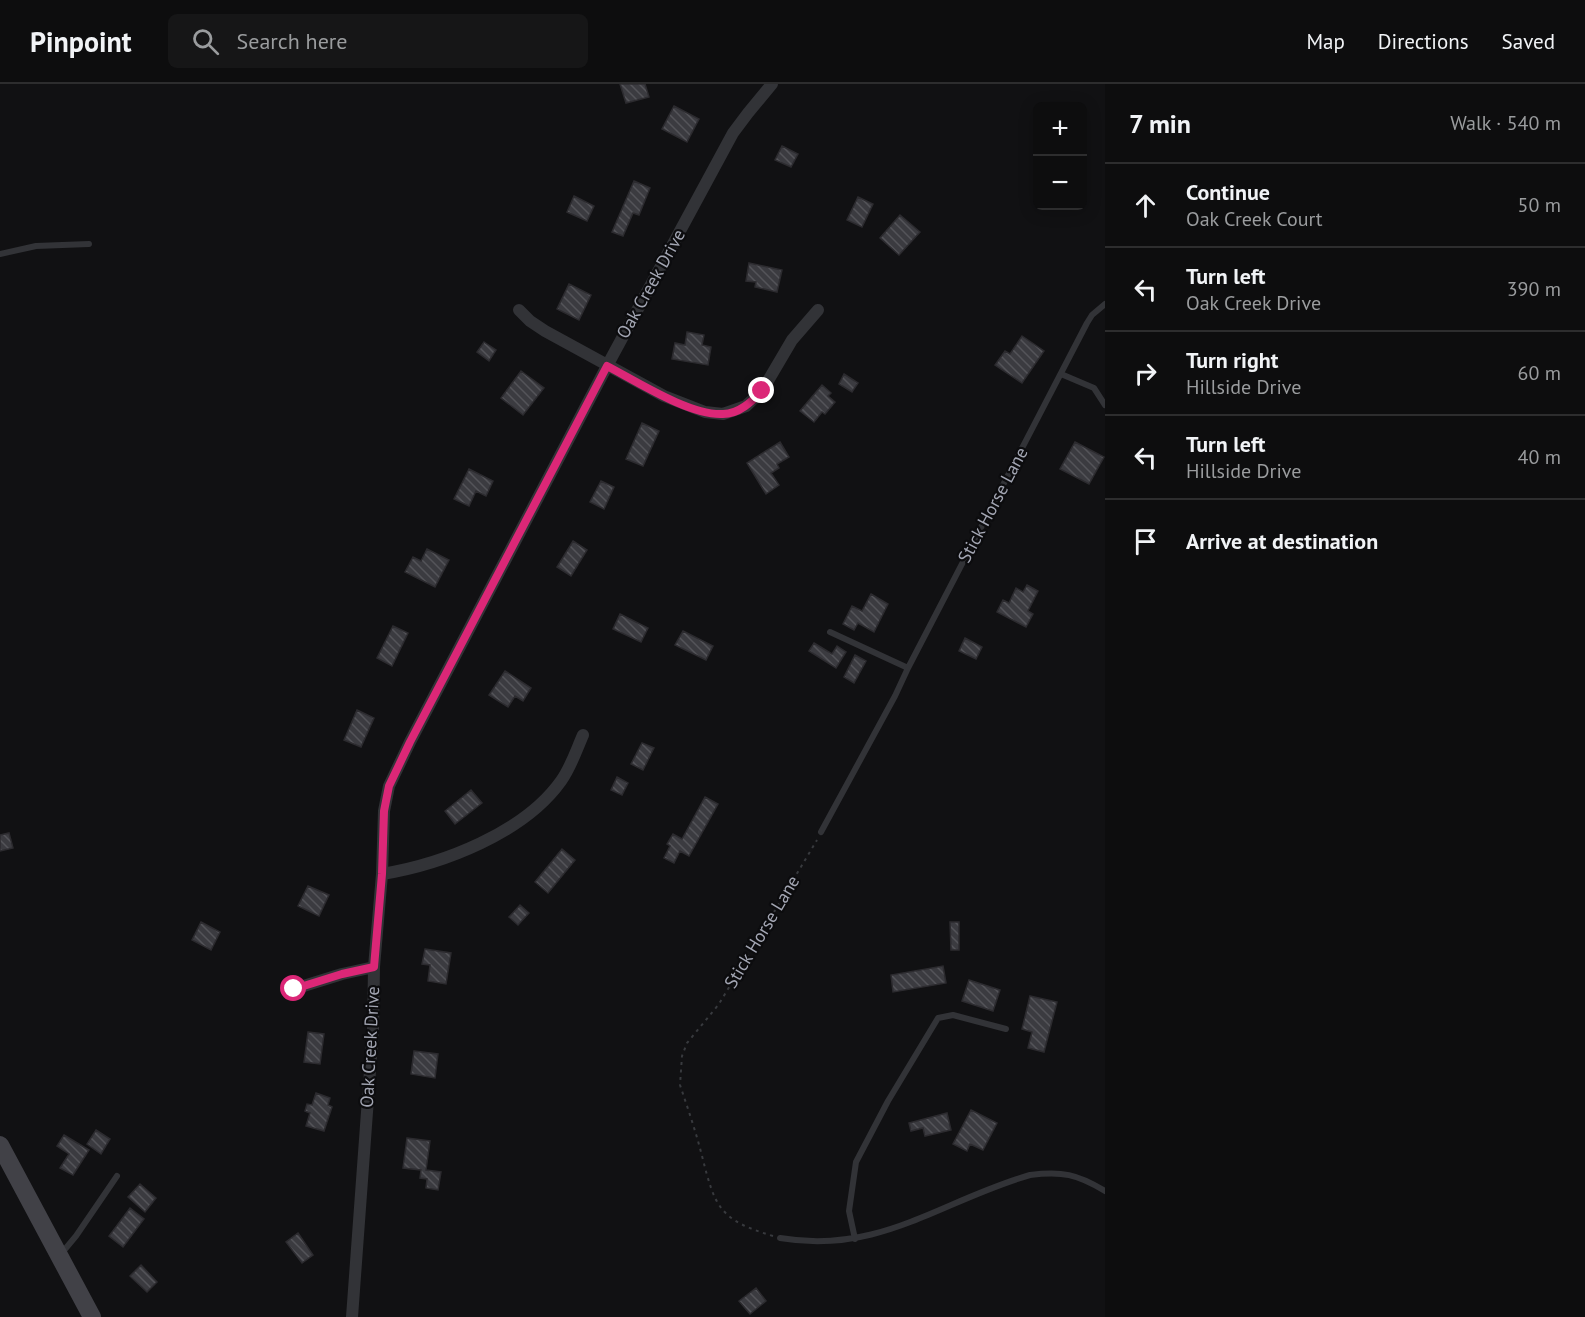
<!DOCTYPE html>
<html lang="en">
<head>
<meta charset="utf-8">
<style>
  :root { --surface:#0d0d0e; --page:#161617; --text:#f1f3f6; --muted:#9a9c9e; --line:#2d2d2e }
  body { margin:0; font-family:"PT Sans",sans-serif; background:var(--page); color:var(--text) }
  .controls { position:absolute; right:18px; top:18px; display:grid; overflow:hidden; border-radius:9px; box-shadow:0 3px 15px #0003 }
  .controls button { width:54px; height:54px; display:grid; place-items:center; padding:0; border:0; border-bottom:2px solid var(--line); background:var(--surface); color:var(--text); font:30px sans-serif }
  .stop { position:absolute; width:18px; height:18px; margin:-14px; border:4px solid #db2777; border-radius:50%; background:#fff }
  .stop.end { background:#db2777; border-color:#fff; box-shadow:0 2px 6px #0008 }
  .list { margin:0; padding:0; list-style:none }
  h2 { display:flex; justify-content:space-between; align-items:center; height:78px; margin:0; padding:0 24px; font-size:26px }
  h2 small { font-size:20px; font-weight:400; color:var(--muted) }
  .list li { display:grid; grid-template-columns:39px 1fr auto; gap:18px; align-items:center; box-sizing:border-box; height:84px; padding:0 24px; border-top:2px solid var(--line) }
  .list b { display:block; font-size:22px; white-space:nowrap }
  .list p { margin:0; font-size:20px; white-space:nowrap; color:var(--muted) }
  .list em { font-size:20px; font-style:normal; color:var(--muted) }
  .icon { flex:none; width:33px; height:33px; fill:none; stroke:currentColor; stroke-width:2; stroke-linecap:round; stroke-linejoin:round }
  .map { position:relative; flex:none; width:1105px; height:1233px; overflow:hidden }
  header { display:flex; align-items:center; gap:36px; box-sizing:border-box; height:84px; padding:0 30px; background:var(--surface); border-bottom:2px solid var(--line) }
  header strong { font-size:28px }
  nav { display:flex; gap:33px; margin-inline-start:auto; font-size:21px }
  .search { width:420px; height:54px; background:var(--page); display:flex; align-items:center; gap:15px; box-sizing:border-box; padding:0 21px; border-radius:9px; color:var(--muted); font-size:22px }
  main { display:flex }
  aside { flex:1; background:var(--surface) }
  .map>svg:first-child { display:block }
  .building { fill:url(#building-back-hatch); stroke:#2c2b2f; stroke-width:1.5 }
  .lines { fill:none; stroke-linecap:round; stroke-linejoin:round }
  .path { stroke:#383a3e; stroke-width:2; stroke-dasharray:3 4.5; stroke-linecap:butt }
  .lane { stroke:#323337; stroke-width:6 }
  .street { stroke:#323337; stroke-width:12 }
  .secondary { stroke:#414147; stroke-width:18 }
  .route { stroke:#db2777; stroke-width:8 }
  .labels { text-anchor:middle; stroke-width:4.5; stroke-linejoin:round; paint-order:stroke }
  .street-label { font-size:18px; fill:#a3a6b3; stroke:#0c0c0e }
</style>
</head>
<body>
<header>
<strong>Pinpoint</strong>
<div class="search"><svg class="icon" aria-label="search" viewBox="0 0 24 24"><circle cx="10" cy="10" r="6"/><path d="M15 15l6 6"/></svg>Search here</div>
<nav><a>Map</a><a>Directions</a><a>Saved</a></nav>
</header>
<main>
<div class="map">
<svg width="1105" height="1233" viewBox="0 0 1105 1233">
  <defs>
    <pattern id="building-back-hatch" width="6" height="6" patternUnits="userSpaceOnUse" patternTransform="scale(1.5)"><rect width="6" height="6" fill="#3b3b40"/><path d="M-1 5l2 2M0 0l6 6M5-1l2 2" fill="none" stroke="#545459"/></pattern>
  </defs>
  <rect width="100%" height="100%" fill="#111113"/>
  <path class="building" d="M620,0H645L649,13L626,19Z
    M674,22L699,35L687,58L662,45Z
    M782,62L798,70L791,83L775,76Z
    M634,97L650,104L639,131L633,129L623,152L612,148Z
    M574,112L594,122L587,137L567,128Z
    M858,113L873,120L862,143L847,136Z
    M900,131L920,148L899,171L880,154Z
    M749,179L782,186L777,208L755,203L756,198L746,197Z
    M569,200L591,211L579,236L557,225Z
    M687,248L704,251L702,261L711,263L708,281L672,275L675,259L685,261Z
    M1022,252L1044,267L1022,299L995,281L1005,267L1010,270Z
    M484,258L496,266L489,277L477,268Z
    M521,287L544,304L523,331L501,314Z
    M844,290L858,299L852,308L839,300Z
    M822,301L831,309L828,312L835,318L825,330L822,328L814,338L800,327Z
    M642,339L659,347L643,382L626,375Z
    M780,358L789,373L777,380L779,384L771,389L779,401L766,410L747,379Z
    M1075,358L1104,373L1089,400L1060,385Z
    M469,385L493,397L486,412L476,407L469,422L454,415Z
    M601,397L614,403L604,425L590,418Z
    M573,457L587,466L571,492L557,483Z
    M427,465L449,476L435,503L405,488L413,473L421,477Z
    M1027,501L1038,507L1028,527L1033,530L1026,543L997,528L1003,516L1009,519L1016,504L1023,508Z
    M871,510L888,520L874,548L858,539L854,546L843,540L852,522L862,527Z
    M620,530L648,544L641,558L613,545Z
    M393,542L408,549L392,582L377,574Z
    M683,547L713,562L706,576L675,561Z
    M965,554L982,563L976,575L959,567Z
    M814,559L832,570L837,562L846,568L836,584L809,567Z
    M855,571L866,577L854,599L844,593Z
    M505,587L531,604L523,617L515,612L508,623L489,611Z
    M357,626L374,634L361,663L344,656Z
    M642,659L654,664L643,686L631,680Z
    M617,693L628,699L622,711L611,706Z
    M471,706L482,719L455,740L445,727Z
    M705,713L718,720L689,772L680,767L674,779L664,774L670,762L667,760L673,750L682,755Z
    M9,749L13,764L0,767V751Z
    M562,765L575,776L548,809L535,798Z
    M308,802L329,811L319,832L298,822Z
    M520,821L529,829L518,841L509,833Z
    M201,838L220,848L211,866L192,856Z
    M950,838H959V866H951Z
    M425,865L451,869L446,900L428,897L430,881L422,880Z
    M943,882L946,899L893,908L891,891Z
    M969,896L1000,906L993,927L962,917Z
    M1030,912L1057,918L1044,968L1028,964L1032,948L1022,945Z
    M308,948L324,950L320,980L304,978Z
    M414,967L438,970L435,994L411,990Z
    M316,1009L330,1014L328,1021L332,1023L324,1047L306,1042L310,1029L305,1027L307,1020L312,1021Z
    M971,1026L997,1039L983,1066L970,1060L967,1067L953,1060Z
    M947,1029L951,1046L925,1052L923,1044L911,1047L909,1039Z
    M96,1046L110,1055L101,1070L87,1060Z
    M64,1051L89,1066L73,1091L60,1084L69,1070L57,1062Z
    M407,1054L430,1057L426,1086L441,1088L438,1106L426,1104L427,1095L420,1094L421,1086L403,1084Z
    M140,1100L156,1114L145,1128L128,1113Z
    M130,1124L144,1135L123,1163L109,1152Z
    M298,1149L313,1171L302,1179L286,1158Z
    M141,1181L157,1198L147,1208L130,1192Z
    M756,1204L766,1217L750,1230L739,1217Z"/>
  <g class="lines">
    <path class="path" d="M773,1152C719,1136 715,1123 702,1072C696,1048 688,1025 680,1001L682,972L687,959L719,920L817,756"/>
    <path class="lane" d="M0,170L36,162L89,160
      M1061,290L1094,304L1105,321
      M830,548L908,584
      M821,748L895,612L908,584L1087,239L1092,231L1105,220
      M780,1154C880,1171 940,1117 1030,1091C1062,1087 1077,1090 1105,1107
      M855,1155L849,1127L856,1078L888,1017L938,934L953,931L1006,945
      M61,1170L76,1152L117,1092"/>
    <path class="street" d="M519,226L530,237L545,247L664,312L705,328L723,330L746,322L762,307L792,256L818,226
      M382,790C443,780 524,749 561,697C571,683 576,667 583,651
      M294,905L342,890L374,883
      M352,1233L373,946L374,883L382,790L384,727L389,702L410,658L607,282L733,49L748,29L772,0"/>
    <path class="secondary" d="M0,1061L92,1233"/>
  </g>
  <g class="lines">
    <path class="route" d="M294,905L342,890L374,883L382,790L384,727L389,702L410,658L607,282C636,297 690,332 723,330C739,330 751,318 762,307"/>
  </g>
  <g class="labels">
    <g class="street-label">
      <text transform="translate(651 200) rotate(-61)" y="6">Oak Creek Drive</text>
      <text transform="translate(993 421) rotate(-62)" y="6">Stick Horse Lane</text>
      <text transform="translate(762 848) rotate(-59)" y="6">Stick Horse Lane</text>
      <text transform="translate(370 963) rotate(-87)" y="6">Oak Creek Drive</text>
    </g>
  </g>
</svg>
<div class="controls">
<button>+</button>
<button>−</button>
</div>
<div class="stop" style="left:294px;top:905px"></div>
<div class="stop end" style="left:762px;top:307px"></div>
</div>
<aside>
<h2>7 min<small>Walk · 540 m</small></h2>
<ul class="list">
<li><svg class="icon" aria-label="ahead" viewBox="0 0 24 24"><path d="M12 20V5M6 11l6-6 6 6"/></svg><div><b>Continue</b><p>Oak Creek Court</p></div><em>50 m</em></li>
<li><svg class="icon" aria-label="left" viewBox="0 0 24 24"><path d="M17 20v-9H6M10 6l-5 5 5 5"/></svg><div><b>Turn left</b><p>Oak Creek Drive</p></div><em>390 m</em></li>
<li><svg class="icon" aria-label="right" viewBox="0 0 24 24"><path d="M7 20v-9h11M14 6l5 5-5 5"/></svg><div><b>Turn right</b><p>Hillside Drive</p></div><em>60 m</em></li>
<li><svg class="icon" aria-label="left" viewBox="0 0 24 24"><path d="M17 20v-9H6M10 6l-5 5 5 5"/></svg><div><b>Turn left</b><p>Hillside Drive</p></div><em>40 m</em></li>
<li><svg class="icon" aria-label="arrive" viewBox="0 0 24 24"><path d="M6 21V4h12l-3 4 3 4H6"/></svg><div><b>Arrive at destination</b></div></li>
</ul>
</aside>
</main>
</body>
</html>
